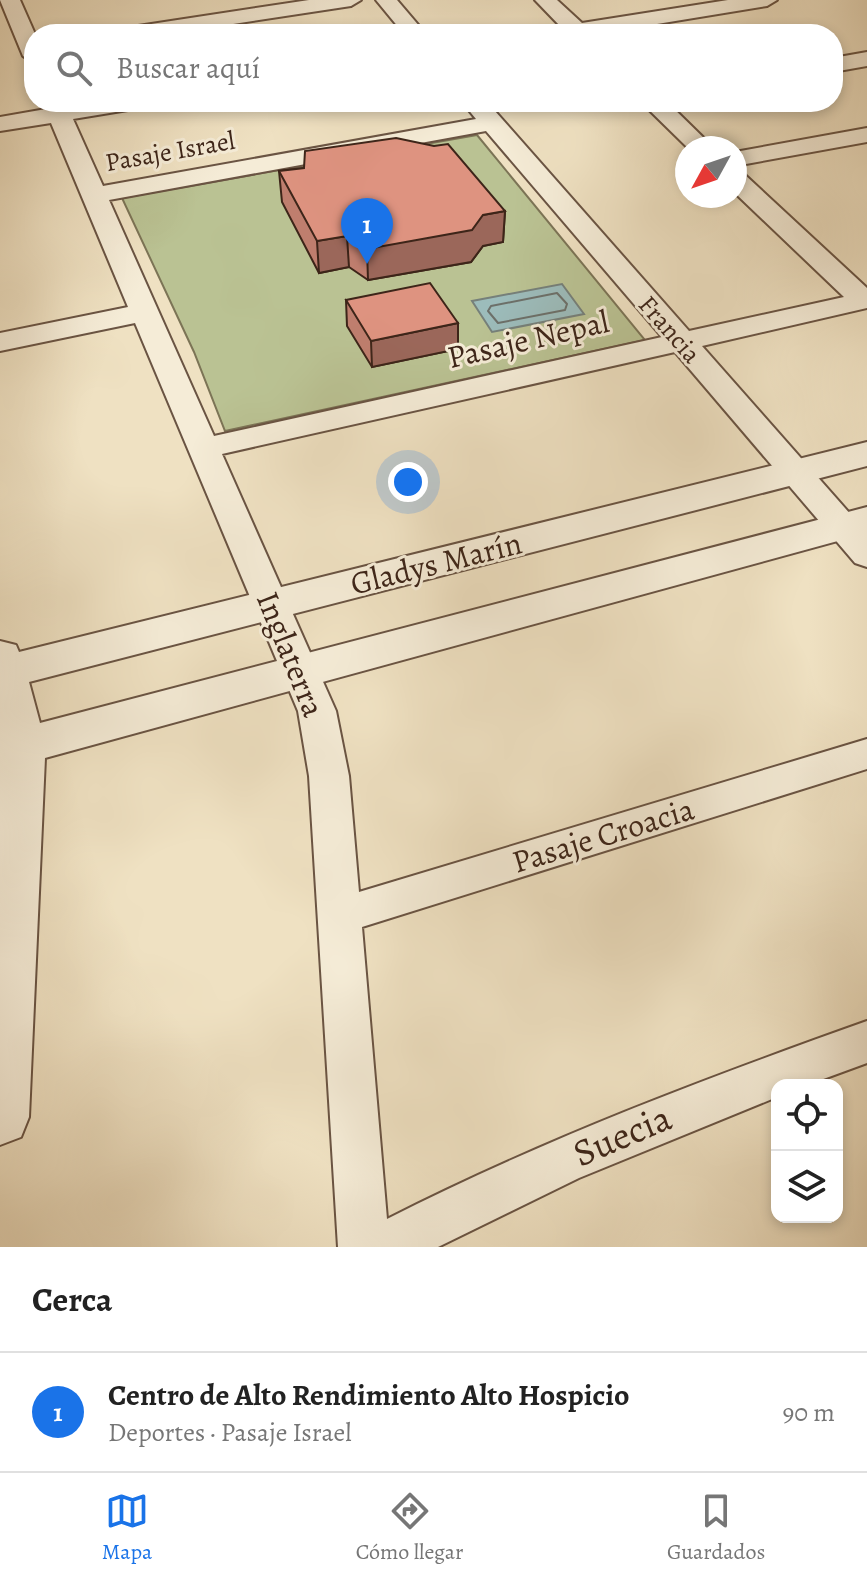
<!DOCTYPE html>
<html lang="es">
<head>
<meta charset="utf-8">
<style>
  :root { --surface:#fff; --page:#f2f2f2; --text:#222; --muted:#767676; --line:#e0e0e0; --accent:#1a73e8 }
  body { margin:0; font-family:Alegreya,serif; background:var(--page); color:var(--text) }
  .controls { position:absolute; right:24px; bottom:24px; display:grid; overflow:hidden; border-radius:16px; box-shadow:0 4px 12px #0003 }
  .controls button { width:72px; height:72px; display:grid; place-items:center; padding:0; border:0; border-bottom:2px solid var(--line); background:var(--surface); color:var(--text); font:40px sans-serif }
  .compass { position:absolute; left:675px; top:136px; width:72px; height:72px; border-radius:50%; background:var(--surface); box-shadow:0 4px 12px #0003; rotate:230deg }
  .you { position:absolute; left:408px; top:482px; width:28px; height:28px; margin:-20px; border:6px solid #fff; border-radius:50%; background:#1a73e8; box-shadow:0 0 0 12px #1a73e833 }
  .badge { display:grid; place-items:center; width:52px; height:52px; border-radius:50%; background:var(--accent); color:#fff; font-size:26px; font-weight:700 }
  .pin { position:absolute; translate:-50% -66px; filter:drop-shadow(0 2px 4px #0008) }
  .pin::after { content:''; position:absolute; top:42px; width:28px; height:24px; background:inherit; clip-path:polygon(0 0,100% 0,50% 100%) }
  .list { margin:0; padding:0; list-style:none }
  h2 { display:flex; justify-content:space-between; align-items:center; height:104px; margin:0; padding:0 32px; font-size:34px }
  h2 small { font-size:26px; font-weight:400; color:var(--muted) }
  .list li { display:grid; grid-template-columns:52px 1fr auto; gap:24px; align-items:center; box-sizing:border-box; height:120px; padding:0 32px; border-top:2px solid var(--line) }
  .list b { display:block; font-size:30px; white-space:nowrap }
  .list p { margin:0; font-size:26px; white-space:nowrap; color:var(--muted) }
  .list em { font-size:26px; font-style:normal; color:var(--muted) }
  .icon { flex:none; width:44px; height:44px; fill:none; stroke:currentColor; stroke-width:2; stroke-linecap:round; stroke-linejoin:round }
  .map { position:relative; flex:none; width:867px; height:1247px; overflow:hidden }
  .search { position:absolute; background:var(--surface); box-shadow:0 4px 12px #0003; left:24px; right:24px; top:24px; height:88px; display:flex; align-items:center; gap:20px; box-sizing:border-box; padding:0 28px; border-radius:32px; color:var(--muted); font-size:30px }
  .sheet { height:224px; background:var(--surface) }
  nav { display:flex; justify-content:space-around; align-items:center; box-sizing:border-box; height:112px; border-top:2px solid var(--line); background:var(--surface); font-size:22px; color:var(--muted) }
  nav a { display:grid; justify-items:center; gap:4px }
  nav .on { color:var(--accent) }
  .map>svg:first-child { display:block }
  .green { fill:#bac293; stroke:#7c7456; stroke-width:2 }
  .water { fill:#9cbcbb; stroke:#76807a; stroke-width:2 }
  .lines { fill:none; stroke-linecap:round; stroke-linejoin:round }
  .shore { stroke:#6c706a; stroke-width:2 }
  .minor-casing { stroke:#6a5443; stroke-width:4 }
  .tertiary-casing { stroke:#6a5443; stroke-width:4 }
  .minor { fill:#f5ecd7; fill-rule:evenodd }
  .tertiary { fill:#f5ecd7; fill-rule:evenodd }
  .wall { fill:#bf7e6e; stroke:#3d2519; stroke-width:2 }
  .shaded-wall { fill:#9b675a; stroke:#3d2519; stroke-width:2 }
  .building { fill:#de9380; stroke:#3d2519; stroke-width:2 }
  .labels { text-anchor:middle; stroke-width:6; stroke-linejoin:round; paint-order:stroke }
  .far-street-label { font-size:26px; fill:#3d2519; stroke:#f5ecd7 }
  .street-label { font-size:32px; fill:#3d2519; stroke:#f5ecd7 }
  .near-street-label { font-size:38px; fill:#3d2519; stroke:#f5ecd7 }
</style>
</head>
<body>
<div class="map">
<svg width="867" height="1247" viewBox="0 0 867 1247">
  <rect width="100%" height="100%" fill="#efe1c2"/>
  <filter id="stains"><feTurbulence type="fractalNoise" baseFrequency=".0025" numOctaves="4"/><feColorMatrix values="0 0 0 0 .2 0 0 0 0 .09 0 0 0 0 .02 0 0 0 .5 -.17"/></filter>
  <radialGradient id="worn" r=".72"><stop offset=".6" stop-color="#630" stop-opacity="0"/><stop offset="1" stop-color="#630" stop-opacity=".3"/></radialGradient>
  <path class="green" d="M477,135L645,340L225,431L194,352L122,198Z"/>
  <path class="water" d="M562,284L584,314L492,332L472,301Z"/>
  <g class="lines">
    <path class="shore" d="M557,293L567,304L565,310L498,323L488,311L491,306Z"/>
    <g class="minor-casing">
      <path id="minor" d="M0,0H20L35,34L34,63L23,56Z
        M309,0H361L351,6L168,34H114L125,28Z
        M376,0H397L426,34H404Z
        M535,0H557L582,23L728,0H777L767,6L596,34H545L548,29L561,27Z
        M867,52V66L833,72V58Z
        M42,102H66L67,106L91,102H146L142,107L134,109L73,119L103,186L476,119L462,102H487L689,331L844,297L735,193V171L744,174L867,288V308L702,346L867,533V567L855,563L675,352L222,454L336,711L349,776L359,892L867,739V769L362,927L387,1219C542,1140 704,1079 867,1021V1063L807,1085H777V1097L579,1178L438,1247H338L309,776L298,711L135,323L0,351V333L128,307L51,123L0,131V117L46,109ZM486,131L662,337L214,436L109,200Z
        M641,102H667L714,148H688Z
        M867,128V142L735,166V152Z"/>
    </g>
    <g class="tertiary-casing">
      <path id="tertiary" d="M867,442V466L29,682L40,723L867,507V533L45,758L29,1117L21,1137L0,1145V641L16,645L19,652Z"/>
    </g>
    <use href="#minor" class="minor"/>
    <use href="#tertiary" class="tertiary"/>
  </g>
  <path class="wall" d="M304,168L505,211L503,242L483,246L471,262L368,280L349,267L319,273L282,202L279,171Z
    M346,300L458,349L372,367L347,326Z"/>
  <path class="shaded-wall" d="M505,211L503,242L483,246L471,262L368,280L367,249L483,215Z
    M347,236L349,267L319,273L317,241Z
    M458,323V349L372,367L371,341Z"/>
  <path class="building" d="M396,138L434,146L448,144L505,211L483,215L472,230L367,249L347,236L317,241L279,171L304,168L305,151Z
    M430,283L458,323L371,341L346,300Z"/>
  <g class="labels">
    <g class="far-street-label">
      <text transform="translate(170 151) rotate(-10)" y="9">Pasaje Israel</text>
      <text transform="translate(670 329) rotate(49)" y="9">Francia</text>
    </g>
    <g class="street-label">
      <text transform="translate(528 339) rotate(-13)" y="11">Pasaje Nepal</text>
      <text transform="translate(436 563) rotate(-14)" y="11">Gladys Marín</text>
      <text transform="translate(291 654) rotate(68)" y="11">Inglaterra</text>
      <text transform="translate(603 835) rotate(-17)" y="11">Pasaje Croacia</text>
    </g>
    <g class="near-street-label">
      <text transform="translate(622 1135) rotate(-23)" y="13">Suecia</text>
    </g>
  </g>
  <rect width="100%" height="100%" filter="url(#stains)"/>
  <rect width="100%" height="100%" fill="url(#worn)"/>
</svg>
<div class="controls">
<button><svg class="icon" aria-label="locate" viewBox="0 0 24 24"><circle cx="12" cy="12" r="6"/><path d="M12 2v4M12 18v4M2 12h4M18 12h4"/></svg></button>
<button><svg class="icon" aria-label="layers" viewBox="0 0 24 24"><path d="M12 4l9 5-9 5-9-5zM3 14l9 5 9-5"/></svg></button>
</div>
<svg class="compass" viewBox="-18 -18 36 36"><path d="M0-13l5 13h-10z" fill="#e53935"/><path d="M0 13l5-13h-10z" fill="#767676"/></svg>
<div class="you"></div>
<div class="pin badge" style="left:367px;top:264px">1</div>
<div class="search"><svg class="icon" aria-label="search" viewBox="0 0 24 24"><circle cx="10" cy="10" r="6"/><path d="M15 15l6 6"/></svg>Buscar aquí</div>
</div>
<section class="sheet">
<h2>Cerca<small></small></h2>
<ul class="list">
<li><span class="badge">1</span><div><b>Centro de Alto Rendimiento Alto Hospicio</b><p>Deportes · Pasaje Israel</p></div><em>90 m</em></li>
</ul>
</section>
<nav>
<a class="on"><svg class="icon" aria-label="map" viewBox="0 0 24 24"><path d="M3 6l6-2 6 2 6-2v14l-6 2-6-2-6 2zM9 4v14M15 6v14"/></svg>Mapa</a>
<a><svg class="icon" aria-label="directions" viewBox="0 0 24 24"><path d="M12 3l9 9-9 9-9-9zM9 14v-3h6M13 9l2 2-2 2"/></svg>Cómo llegar</a>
<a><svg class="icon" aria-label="saved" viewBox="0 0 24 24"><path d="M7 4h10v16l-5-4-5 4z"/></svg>Guardados</a>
</nav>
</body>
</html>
